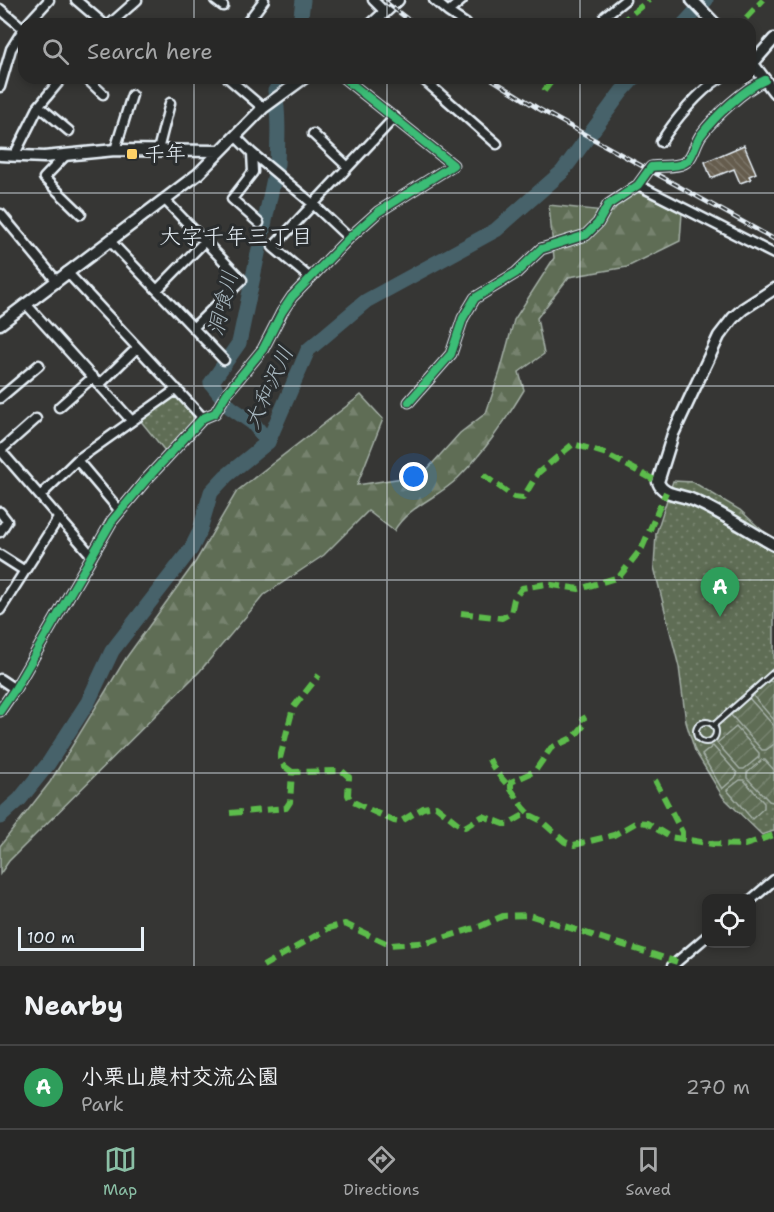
<!DOCTYPE html>
<html lang="en">
<head>
<meta charset="utf-8">
<style>
  :root { --surface:#282827; --page:#343433; --text:#f1f3f6; --muted:#a5a6a7; --line:#444; --accent:#8abfa5 }
  body { margin:0; font-family:"Shantell Sans","Klee One",sans-serif; background:var(--page); color:var(--text) }
  .controls { position:absolute; right:18px; bottom:18px; display:grid; overflow:hidden; border-radius:12px; box-shadow:0 3px 9px #0003 }
  .controls button { width:54px; height:54px; display:grid; place-items:center; padding:0; border:0; border-bottom:2px solid var(--line); background:var(--surface); color:var(--text); font:30px sans-serif }
  .scale { position:absolute; left:18px; bottom:15px; width:126px; box-sizing:border-box; padding-left:6px; border:3px solid #e8f1f8; border-top:0; font-size:16px; line-height:21px; white-space:nowrap; color:#e8f1f8; -webkit-text-stroke:4px #2a2d2e; paint-order:stroke }
  .you { position:absolute; left:414px; top:477px; width:21px; height:21px; margin:-15px; border:4px solid #fff; border-radius:50%; background:#1a73e8; box-shadow:0 0 0 9px #1a73e833 }
  .badge { display:grid; place-items:center; width:39px; height:39px; border-radius:50%; background:var(--accent); color:#fff; font-size:20px; font-weight:700 }
  .pin { position:absolute; translate:-50% -50px; filter:drop-shadow(0 2px 3px #0008) }
  .pin::after { content:''; position:absolute; top:32px; width:21px; height:18px; background:inherit; clip-path:polygon(0 0,100% 0,50% 100%) }
  .list { margin:0; padding:0; list-style:none }
  h2 { display:flex; justify-content:space-between; align-items:center; height:78px; margin:0; padding:0 24px; font-size:26px }
  h2 small { font-size:20px; font-weight:400; color:var(--muted) }
  .list li { display:grid; grid-template-columns:39px 1fr auto; gap:18px; align-items:center; box-sizing:border-box; height:84px; padding:0 24px; border-top:2px solid var(--line) }
  .list b { display:block; font-size:22px; white-space:nowrap }
  .list p { margin:0; font-size:20px; white-space:nowrap; color:var(--muted) }
  .list em { font-size:20px; font-style:normal; color:var(--muted) }
  .icon { flex:none; width:33px; height:33px; fill:none; stroke:currentColor; stroke-width:2; stroke-linecap:round; stroke-linejoin:round }
  .map { position:relative; flex:none; width:774px; height:966px; overflow:hidden }
  .search { position:absolute; background:var(--surface); box-shadow:0 3px 9px #0003; left:18px; right:18px; top:18px; height:66px; display:flex; align-items:center; gap:15px; box-sizing:border-box; padding:0 21px; border-radius:18px; color:var(--muted); font-size:22px }
  .sheet { height:162px; background:var(--surface) }
  nav { display:flex; justify-content:space-around; align-items:center; box-sizing:border-box; height:84px; border-top:2px solid var(--line); background:var(--surface); font-size:16px; color:var(--muted) }
  nav a { display:grid; justify-items:center; gap:3px }
  nav .on { color:var(--accent) }
  .map>svg:first-child { display:block }
  .forest { fill:url(#forest-firs); stroke:#a4afa6; stroke-width:1.5 }
  .park { fill:url(#park-dots); stroke:#a4afa6; stroke-width:1.5 }
  .garden { fill:url(#garden-furrows); stroke:#a4afa6; stroke-width:1.5 }
  .lines { fill:none; stroke-linecap:round; stroke-linejoin:round }
  .river { stroke:#47626b; stroke-width:15 }
  .building { fill:url(#building-back-hatch); stroke:#e8f1f8; stroke-width:1.5 }
  .lane-casing { stroke:#e8f1f8; stroke-width:8 }
  .street-casing { stroke:#e8f1f8; stroke-width:13 }
  .secondary-casing { stroke:#e8f1f8; stroke-width:15 }
  .lane { stroke:#2a2d2e; stroke-width:4 }
  .street { stroke:#2a2d2e; stroke-width:8 }
  .secondary { stroke:#2a2d2e; stroke-width:10 }
  .rail-casing { stroke:#e8f1f8; stroke-width:4.5 }
  .rail { stroke:#2a2d2e; stroke-width:2; stroke-dasharray:7; stroke-linecap:butt }
  .quiet { stroke:#5cbc4b; stroke-width:6; stroke-dasharray:12 6; stroke-linecap:butt }
  .cycleway-casing { stroke:#2a2d2e; stroke-width:11 }
  .cycleway { stroke:#3abd76; stroke-width:8 }
  .grid { fill:none; stroke:#e8f1f8; stroke-width:1.5; stroke-opacity:0.55 }
  .poi-dot { fill:#ffd166; stroke:#2a2d2e; stroke-width:2 }
  .labels { text-anchor:middle; stroke-width:6; stroke-linejoin:round; paint-order:stroke }
  .poi-label { font-size:21px; fill:#e8f1f8; stroke:#2a2d2e; text-anchor:start }
  .neighbourhood-label { font-size:22px; fill:#e8f1f8; stroke:#2a2d2e }
  .water-label { font-size:22px; font-style:italic; fill:#a8b8c0; stroke:#2a2d2e }
</style>
</head>
<body>
<div class="map">
<svg width="774" height="966" viewBox="0 0 774 966">
  <defs>
    <pattern id="forest-firs" width="22" height="20" patternUnits="userSpaceOnUse" patternTransform="scale(1.5)"><rect width="22" height="20" fill="#5f6d55"/><path d="M5 1l3.5 6h-7zM16 11l3.5 6h-7z" fill="#76826e"/></pattern>
    <pattern id="park-dots" width="8" height="8" patternUnits="userSpaceOnUse" patternTransform="scale(1.5)"><rect width="8" height="8" fill="#5f6d55"/><path d="M2 2h.1M6 6h.1" fill="none" stroke="#76826e" stroke-width="1.8" stroke-linecap="round"/></pattern>
    <pattern id="garden-furrows" width="10" height="10" patternUnits="userSpaceOnUse" patternTransform="scale(1.5)"><rect width="10" height="10" fill="#5f6d55"/><path d="M-1 1l2-2M0 10L10 0M9 11l2-2" fill="none" stroke="#76826e"/></pattern>
    <pattern id="building-back-hatch" width="6" height="6" patternUnits="userSpaceOnUse" patternTransform="scale(1.5)"><rect width="6" height="6" fill="#655c4d"/><path d="M-1 5l2 2M0 0l6 6M5-1l2 2" fill="none" stroke="#7b7467"/></pattern>
  </defs>
  <rect width="100%" height="100%" fill="#363634"/>
  <filter id="ink" filterUnits="userSpaceOnUse"><feTurbulence type="fractalNoise" baseFrequency=".0167" numOctaves="2"/><feDisplacementMap in="SourceGraphic" scale="12" xChannelSelector="R" yChannelSelector="G"/><feConvolveMatrix kernelMatrix="1 2 1 2 8 2 1 2 1" color-interpolation-filters="sRGB"/></filter>
  <g filter="url(#ink)">
    <path class="forest" d="M628,187L682,213L680,241L627,267L569,277L537,318L544,354L519,372L524,390C504,423 485,451 458,478C438,498 408,506 394,531L368,511L324,555L264,595L200,671L9,861L0,874V846L50,782L126,658L196,561L237,491L361,395L383,419L357,485L422,475L460,433L486,413L500,372L514,320L554,258L549,205L613,212Z"/>
    <path class="park" d="M178,395L194,413V420L166,452L139,419L172,396Z
      M673,481L693,482L740,510L765,533L774,538V831L762,835L723,797L695,751L686,722L679,667L654,567L656,534Z"/>
    <path class="garden" d="M769,681L774,682V720L754,697V694Z
      M749,698L774,726V744L766,750H762L731,715Z
      M736,727L759,753V757L744,769H740L717,743Z
      M713,746L737,773V776L722,789L702,755Z
      M762,760H765L774,770V800L772,802L769,801L747,778V773Z
      M740,780H744L764,803V808L752,819L727,790Z"/>
    <g class="lines">
      <path class="river" d="M300,24L303,0
        M684,24L706,0
        M268,442L253,423L230,407L211,383L239,343L277,164C278,139 279,115 275,91L284,78
        M0,817L20,799L48,764L88,702L112,651L191,549L199,533L211,492L226,476L268,442L308,350L366,301L496,230L562,172L622,91L634,78"/>
    </g>
    <path class="building" d="M744,145L756,173L749,176L751,179L740,183L734,169L711,178L705,162Z"/>
    <g class="lines">
      <g class="lane-casing">
        <path id="lane" d="M696 732a10 10 0 1 1 20 0a10 10 0 1 1-20 0Z
          M714,725L774,672"/>
      </g>
      <g class="street-casing">
        <path id="street" d="M76,0L104,24
          M215,0L223,6
          M373,0L385,12
          M434,0L448,12L466,24
          M0,9L24,29
          M448,12L462,0
          M605,16L625,0
          M27,24L49,0
          M110,24L137,0
          M246,24L264,0
          M86,78L103,94
          M228,78L263,108
          M422,78L497,144
          M0,87L11,49L24,28
          M39,106L69,131
          M313,134L348,167
          M235,136L252,153L253,172L232,199L259,223
          M661,142C674,121 699,91 720,78
          M115,150L132,95
          M158,150L170,103
          M252,153L313,204L349,238
          M14,156L39,106L62,78
          M65,156L44,178L81,214
          M638,185L774,254
          M165,200L242,280L193,328
          M1,214L56,280
          M110,241L224,360
          M67,272L203,418
          M310,278L273,247L395,117
          M157,290L204,242
          M26,304L131,420
          M100,384L137,348
          M0,398L39,365
          M409,402L451,354L463,318L475,298L516,273L541,249L586,235L598,223L608,205L638,185L651,167C661,165 675,168 684,163C693,159 695,143 701,135C715,116 744,89 765,80
          M59,407L93,377
          M0,450L92,556
          M0,451L36,419
          M77,460L120,511
          M41,495L77,460L177,389
          M0,512L7,521L0,532
          M0,555L25,571
          M0,610L59,517
          M0,679L15,689
          M0,711L15,689L112,521L146,480L203,418L215,413L227,393L263,349L282,312L292,297L349,238L378,212L453,165L344,78
          M752,899L774,880
          M672,966L706,937"/>
      </g>
      <g class="secondary-casing">
        <path id="secondary" d="M692,0L715,24
          M372,24L398,0
          M750,60L774,92
          M753,63L774,39
          M0,155L44,157L115,150L220,151
          M774,289L743,309L733,318L719,336L673,434L658,482C663,496 680,494 693,500C721,512 747,530 774,545
          M0,324L198,174L263,108L304,78"/>
      </g>
      <use href="#lane" class="lane"/>
      <use href="#street" class="street"/>
      <use href="#secondary" class="secondary"/>
      <g class="rail-casing">
        <path id="rail" d="M383,0L414,24
          M490,78L539,109L774,239"/>
      </g>
      <use href="#rail" class="rail"/>
      <path class="quiet" d="M746,18L763,0
        M619,24L649,0
        M544,91L554,78
        M483,475L514,497L523,498L538,473L573,444L604,453L658,482
        M461,613L502,618L511,613L514,599L522,588L546,584L579,589L619,577L642,548L666,492
        M489,759C494,771 502,778 510,788C517,797 522,808 532,816
        M292,772L284,766L280,758L293,708L319,675
        M655,780L682,832V840
        M511,789V782L535,771L551,748L574,737L586,723L582,716
        M230,813L286,808L290,802L292,772L342,771L349,777L348,795L351,801L394,821L400,822L423,808L436,806L461,826L465,827L483,816L504,824H508L522,816H532L540,820L565,842L574,845L614,835L637,822L647,823L670,837L713,844L745,845L774,835
        M263,966L329,928L345,924L390,945L430,942L481,926L503,916L529,915L677,962"/>
      <g class="cycleway-casing">
        <path id="cycleway" d="M409,402L451,354L463,318L475,298L516,273L541,249L586,235L598,223L608,205L638,185L651,167C661,165 675,168 684,163C693,159 695,143 701,135C715,116 744,89 765,80
          M0,711L15,689L112,521L146,480L203,418L215,413L227,393L263,349L282,312L292,297L349,238L378,212L453,165L344,78"/>
      </g>
      <use href="#cycleway" class="cycleway"/>
    </g>
  </g>
  <path class="grid" d="M194,0V24M387,0V24M580,0V24M194,78V966M387,78V966M580,78V966M0,193H774M0,386H774M0,580H774M0,773H774"/>
  <rect class="poi-dot" x="126" y="148" width="12" height="12" rx="3"/>
  <g class="labels">
    <g class="poi-label">
      <text x="144" y="161">千年</text>
    </g>
    <g class="neighbourhood-label">
      <text x="236" y="244">大字千年三丁目</text>
    </g>
    <g class="water-label">
      <text transform="translate(222 303) rotate(-76)" y="8">洞喰川</text>
      <text transform="translate(268 387) rotate(-65)" y="8">大和沢川</text>
    </g>
  </g>
</svg>
<div class="controls">
<button><svg class="icon" aria-label="locate" viewBox="0 0 24 24"><circle cx="12" cy="12" r="6"/><path d="M12 2v4M12 18v4M2 12h4M18 12h4"/></svg></button>
</div>
<div class="scale">100 m</div>
<div class="you"></div>
<div class="pin badge" style="left:720px;top:617px;background:#2e9e5b">A</div>
<div class="search"><svg class="icon" aria-label="search" viewBox="0 0 24 24"><circle cx="10" cy="10" r="6"/><path d="M15 15l6 6"/></svg>Search here</div>
</div>
<section class="sheet">
<h2>Nearby<small></small></h2>
<ul class="list">
<li><span class="badge" style="background:#2e9e5b">A</span><div><b>小栗山農村交流公園</b><p>Park</p></div><em>270 m</em></li>
</ul>
</section>
<nav>
<a class="on"><svg class="icon" aria-label="map" viewBox="0 0 24 24"><path d="M3 6l6-2 6 2 6-2v14l-6 2-6-2-6 2zM9 4v14M15 6v14"/></svg>Map</a>
<a><svg class="icon" aria-label="directions" viewBox="0 0 24 24"><path d="M12 3l9 9-9 9-9-9zM9 14v-3h6M13 9l2 2-2 2"/></svg>Directions</a>
<a><svg class="icon" aria-label="saved" viewBox="0 0 24 24"><path d="M7 4h10v16l-5-4-5 4z"/></svg>Saved</a>
</nav>
</body>
</html>
